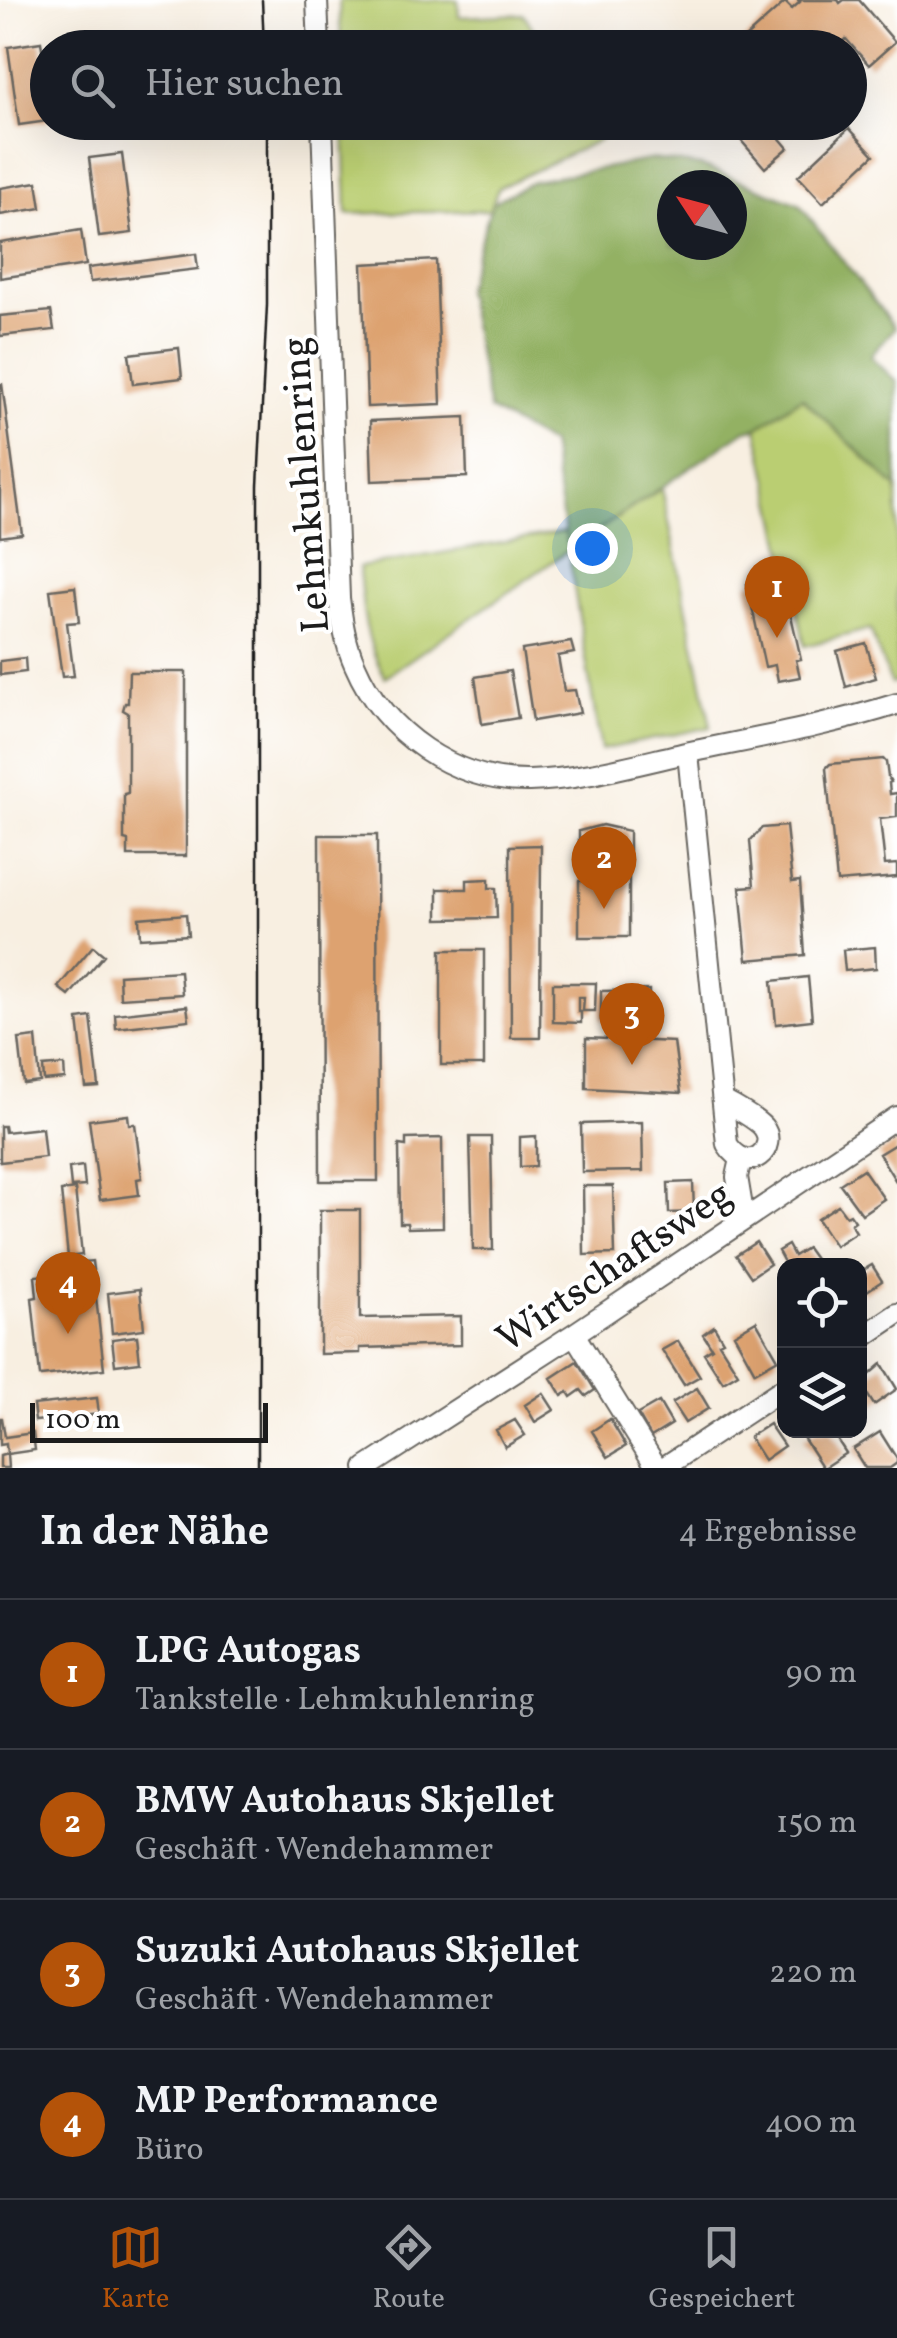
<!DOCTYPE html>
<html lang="de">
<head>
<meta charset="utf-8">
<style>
  :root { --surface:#171b24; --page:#242831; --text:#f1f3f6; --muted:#9ea1a6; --line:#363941; --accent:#b45309 }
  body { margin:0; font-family:Vollkorn,serif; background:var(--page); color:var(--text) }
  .controls { position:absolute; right:30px; bottom:30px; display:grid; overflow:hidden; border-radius:20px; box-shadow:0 10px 40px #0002 }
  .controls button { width:90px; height:90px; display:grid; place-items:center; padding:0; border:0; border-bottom:2px solid var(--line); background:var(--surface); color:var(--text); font:50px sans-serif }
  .compass { position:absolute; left:657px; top:170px; width:90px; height:90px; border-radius:50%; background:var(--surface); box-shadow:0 10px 40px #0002; rotate:306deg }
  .scale { position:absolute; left:30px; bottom:25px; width:238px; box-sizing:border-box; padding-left:10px; border:5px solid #1c1c1c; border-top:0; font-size:28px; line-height:35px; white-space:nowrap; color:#1c1c1c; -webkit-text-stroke:8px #fff; paint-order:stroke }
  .you { position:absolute; left:592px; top:548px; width:35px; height:35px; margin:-25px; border:8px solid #fff; border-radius:50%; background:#1a73e8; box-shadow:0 0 0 15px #1a73e833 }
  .badge { display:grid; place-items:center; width:65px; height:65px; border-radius:50%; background:var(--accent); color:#fff; font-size:32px; font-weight:700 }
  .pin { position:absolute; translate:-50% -82px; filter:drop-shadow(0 2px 5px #0008) }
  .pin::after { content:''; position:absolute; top:52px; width:35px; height:30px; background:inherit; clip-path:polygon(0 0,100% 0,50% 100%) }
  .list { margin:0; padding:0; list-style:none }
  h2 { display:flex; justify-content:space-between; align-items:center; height:130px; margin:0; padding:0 40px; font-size:42px }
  h2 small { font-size:32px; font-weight:400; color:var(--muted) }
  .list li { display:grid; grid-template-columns:65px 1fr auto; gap:30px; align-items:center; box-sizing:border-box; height:150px; padding:0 40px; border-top:2px solid var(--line) }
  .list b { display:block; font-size:38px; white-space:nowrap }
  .list p { margin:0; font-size:32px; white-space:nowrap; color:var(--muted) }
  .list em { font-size:32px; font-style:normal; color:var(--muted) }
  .icon { flex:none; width:55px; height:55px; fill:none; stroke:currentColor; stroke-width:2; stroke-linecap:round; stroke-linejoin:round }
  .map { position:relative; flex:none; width:897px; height:1468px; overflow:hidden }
  .search { position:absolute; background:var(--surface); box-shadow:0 10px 40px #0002; left:30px; right:30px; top:30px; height:110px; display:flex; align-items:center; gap:25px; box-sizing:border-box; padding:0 35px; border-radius:55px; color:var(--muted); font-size:38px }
  .sheet { height:730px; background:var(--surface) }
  nav { display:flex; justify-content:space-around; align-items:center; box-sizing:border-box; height:140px; border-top:2px solid var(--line); background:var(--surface); font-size:28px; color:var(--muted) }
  nav a { display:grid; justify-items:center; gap:5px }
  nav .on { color:var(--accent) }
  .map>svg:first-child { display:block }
  .green { fill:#bace72; stroke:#6b7547; stroke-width:2.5 }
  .forest { fill:#93b164; stroke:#586640; stroke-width:2.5; fill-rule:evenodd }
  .building { fill:#dda270 }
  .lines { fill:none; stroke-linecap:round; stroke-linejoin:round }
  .minor-casing { stroke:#696661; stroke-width:24 }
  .minor { stroke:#fff; stroke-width:20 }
  .tram { stroke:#1c1c1c; stroke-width:2.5 }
  .labels { text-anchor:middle; stroke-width:8; stroke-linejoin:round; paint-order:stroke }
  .street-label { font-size:40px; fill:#1c1c1c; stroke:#fff }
</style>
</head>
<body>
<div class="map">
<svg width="897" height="1468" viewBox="0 0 897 1468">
  <rect width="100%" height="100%" fill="#fff"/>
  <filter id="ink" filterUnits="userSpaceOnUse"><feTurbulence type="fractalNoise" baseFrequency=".01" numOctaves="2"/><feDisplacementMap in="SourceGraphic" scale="20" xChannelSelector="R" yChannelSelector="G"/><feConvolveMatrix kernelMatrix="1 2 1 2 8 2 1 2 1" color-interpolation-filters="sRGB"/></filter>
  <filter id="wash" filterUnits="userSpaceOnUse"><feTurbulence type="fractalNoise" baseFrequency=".0048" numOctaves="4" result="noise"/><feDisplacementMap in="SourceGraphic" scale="40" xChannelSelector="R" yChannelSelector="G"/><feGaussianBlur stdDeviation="2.25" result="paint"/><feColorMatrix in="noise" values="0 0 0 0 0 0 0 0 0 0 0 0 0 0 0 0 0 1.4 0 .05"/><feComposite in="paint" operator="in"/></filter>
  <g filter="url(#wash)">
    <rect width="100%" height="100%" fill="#f8efe1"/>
    <path class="green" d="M339,0H458L459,17L524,14L544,47H341Z
      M344,123H591L601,139L498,188L490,210L347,214Z
      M802,397L897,488V682L891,684L870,629L805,646L757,428Z
      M662,488L711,727L601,750L568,551L385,677C365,643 362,606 359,567L565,532L569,550Z"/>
    <path class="forest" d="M653,159L702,166L799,204L895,328L870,356L897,382V488L802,397L757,428L746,430L568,551L550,444L489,410L465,290L492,203L533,181ZM672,185H732V245H672Z"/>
    <g id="blocks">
      <path class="building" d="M798,0H838L840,3L844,0H859L895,42L869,65L846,39L836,48H734L785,2L792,9L800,2Z
        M41,42L48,87V121L19,125L8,47Z
        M725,122H766L788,148L765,168Z
        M849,128L874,155L823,203L798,176Z
        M122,154L132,233L99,237L89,158Z
        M37,182L41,208L0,215V188Z
        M81,230L86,265L0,278V243Z
        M196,254L198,269L90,282L88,268Z
        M436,260L441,404L367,407L362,264Z
        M51,311L54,330L0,336V316Z
        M179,348L182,378L133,384L129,354Z
        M2,384L22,534L0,537V385Z
        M465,417L467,477L372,481L370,421Z
        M782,576L801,659L796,660L800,677L778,681L775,665L765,667L747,584Z
        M75,587L79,622L67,623L74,676L62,677L50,590Z
        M571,642L574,653L558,656L564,691L575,690L580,713L533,721L522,650Z
        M866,643L876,678L846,687L837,651Z
        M25,658L26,672L0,675V661Z
        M510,671L518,718L482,724L475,677Z
        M129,672H186V856H128V841L124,840V794L128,793V713L123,710L125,703H128Z
        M883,759L886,762L888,777L891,782L889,783L890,794L897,793V817L880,819L885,865L897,864V877L837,882L826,768L830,764Z
        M602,825L629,831V937H579V881H584V840H579V831Z
        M786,826L792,882L800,881L805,955L747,960L740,887L754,886L750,841L762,828Z
        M319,835H377L378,1181H320Z
        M541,845L540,1038H511L510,846Z
        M489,879V888H496L497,918L438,919V889H467V880Z
        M186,914L188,935L140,938L139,918Z
        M93,946L104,955L69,996L58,987Z
        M875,947L876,968L845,971L843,950Z
        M441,950H484V1065H441Z
        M180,971L182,994L120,998L119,975Z
        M808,977L812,1020L776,1024L772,981Z
        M553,983H596L595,1011H583L584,997H578V1012H581V1023L553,1022Z
        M649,990V1019L601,1020V991Z
        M187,1006L189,1020L116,1028L115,1014Z
        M91,1017L99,1087L86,1088L78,1019Z
        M36,1037L40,1082L24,1084L19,1039Z
        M586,1038L674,1042L681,1093L586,1088Z
        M64,1065L65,1079L44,1081L43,1067Z
        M128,1115L129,1124H135L142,1178L137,1179L139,1195L100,1200L89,1120Z
        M642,1122L643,1171L582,1172L581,1124Z
        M0,1126H4L5,1132L42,1128L45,1157L0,1162Z
        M536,1136V1166L520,1167V1137Z
        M470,1137H491L493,1250H473Z
        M442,1138L443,1227L408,1228L407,1223H400L399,1145L406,1146V1139Z
        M897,1143V1183L879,1154Z
        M83,1166L85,1186L71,1187L69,1168Z
        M863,1169L884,1199L862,1214L840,1184Z
        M693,1182L694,1212L669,1213L668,1183Z
        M583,1186H613L615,1254L584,1255Z
        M75,1189L82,1255L68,1257L61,1191Z
        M838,1205L846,1216L850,1214L855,1221L851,1224L856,1232L835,1246L817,1219Z
        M320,1210H360V1318L461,1316V1345L360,1348V1353L320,1354Z
        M756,1242L770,1264L751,1277L736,1255Z
        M788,1245L794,1256L807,1248L820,1266H786L778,1251Z
        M92,1261L104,1369L40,1376L32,1298L37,1297L35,1276L74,1272L73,1263Z
        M872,1265L882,1281L864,1293L860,1286V1272Z
        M140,1289L144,1329L112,1333L108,1293Z
        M756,1321L778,1359L755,1372L734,1334Z
        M714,1326L723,1341L719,1343L738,1373L723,1382L704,1353L712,1348L703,1334Z
        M137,1336L140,1362L115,1365L112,1339Z
        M678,1341L700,1376L684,1385L662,1350Z
        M577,1361L595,1390L586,1396L581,1390L571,1397L568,1392L562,1396L551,1378Z
        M882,1364L897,1389L874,1405L860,1383Z
        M697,1388L709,1408L685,1423L672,1403Z
        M543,1393L554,1410L535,1422L525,1405Z
        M97,1398L99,1414L35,1421L33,1405Z
        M659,1402L672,1424L651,1437L638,1414Z
        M0,1418H2L5,1437L33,1433L35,1450L7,1454L8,1468H0V1456L7,1454L6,1444L0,1445Z
        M610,1419L626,1446L608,1457L592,1431Z
        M515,1420L525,1435L505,1447L496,1430Z
        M769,1424L784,1446L764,1460L749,1437Z
        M817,1430H831L846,1453L823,1468L804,1439Z
        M880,1432L897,1459V1463L890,1468H865L853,1449Z"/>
    </g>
  </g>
  <g filter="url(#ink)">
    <use href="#blocks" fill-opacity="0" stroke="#696661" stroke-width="2.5"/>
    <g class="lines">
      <g class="minor-casing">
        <path id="minor" d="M317,0L319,48
          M322,122L339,598C342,621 345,643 355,665C384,733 454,782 529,781C583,780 643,762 695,751C763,737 831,725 897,704
          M688,753L727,1144C749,1178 779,1147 763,1127C756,1119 733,1106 723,1101
          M741,1159L737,1177L744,1219
          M574,1334L657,1468
          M860,1339L897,1314
          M366,1468L574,1334L897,1117
          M663,1468L784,1388"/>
      </g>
      <use href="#minor" class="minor"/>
      <path class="tram" d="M262,0L264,48
        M258,1468V486L267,305V122"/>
    </g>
  </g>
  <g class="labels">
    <g class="street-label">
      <text transform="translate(304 485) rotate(-94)" y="14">Lehmkuhlenring</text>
      <text transform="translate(613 1265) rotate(-34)" y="14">Wirtschaftsweg</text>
    </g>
  </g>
</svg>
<div class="controls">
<button><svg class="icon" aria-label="locate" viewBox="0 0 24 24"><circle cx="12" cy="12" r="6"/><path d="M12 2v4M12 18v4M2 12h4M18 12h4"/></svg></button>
<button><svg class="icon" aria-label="layers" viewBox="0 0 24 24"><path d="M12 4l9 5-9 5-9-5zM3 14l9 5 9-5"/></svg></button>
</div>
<svg class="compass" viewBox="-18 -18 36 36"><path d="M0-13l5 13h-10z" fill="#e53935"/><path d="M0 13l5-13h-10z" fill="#9ea1a6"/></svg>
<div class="scale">100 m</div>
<div class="you"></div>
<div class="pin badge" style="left:777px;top:638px">1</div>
<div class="pin badge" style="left:604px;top:909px">2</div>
<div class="pin badge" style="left:632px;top:1065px">3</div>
<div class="pin badge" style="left:68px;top:1334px">4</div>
<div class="search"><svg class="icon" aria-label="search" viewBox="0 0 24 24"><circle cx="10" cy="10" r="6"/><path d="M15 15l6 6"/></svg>Hier suchen</div>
</div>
<section class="sheet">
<h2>In der Nähe<small>4 Ergebnisse</small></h2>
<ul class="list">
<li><span class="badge">1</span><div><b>LPG Autogas</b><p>Tankstelle · Lehmkuhlenring</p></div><em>90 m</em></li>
<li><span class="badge">2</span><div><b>BMW Autohaus Skjellet</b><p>Geschäft · Wendehammer</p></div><em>150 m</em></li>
<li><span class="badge">3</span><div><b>Suzuki Autohaus Skjellet</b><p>Geschäft · Wendehammer</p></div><em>220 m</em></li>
<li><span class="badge">4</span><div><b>MP Performance</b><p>Büro</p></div><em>400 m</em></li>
</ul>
</section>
<nav>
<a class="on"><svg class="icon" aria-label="map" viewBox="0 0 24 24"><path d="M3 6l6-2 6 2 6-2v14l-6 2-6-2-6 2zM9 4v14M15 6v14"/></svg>Karte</a>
<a><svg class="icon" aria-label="directions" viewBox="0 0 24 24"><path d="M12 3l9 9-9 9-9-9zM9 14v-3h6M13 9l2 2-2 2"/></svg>Route</a>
<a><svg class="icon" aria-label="saved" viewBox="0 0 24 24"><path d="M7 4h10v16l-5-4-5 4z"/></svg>Gespeichert</a>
</nav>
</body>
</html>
